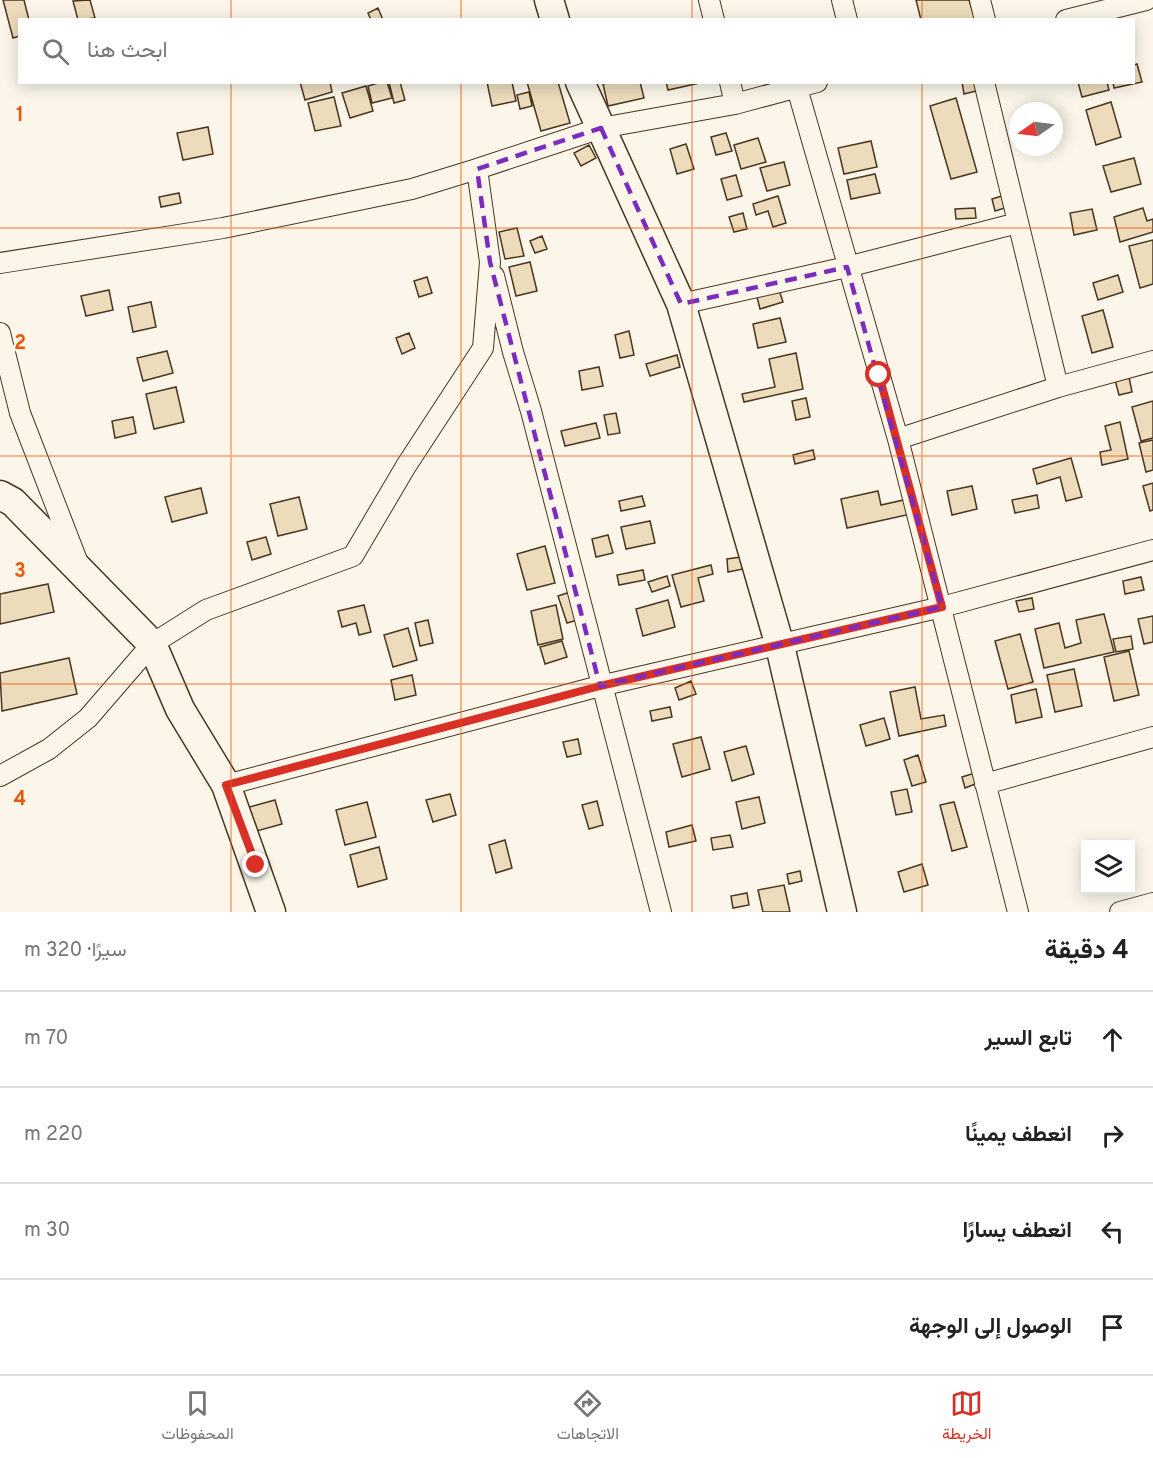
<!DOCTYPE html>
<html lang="ar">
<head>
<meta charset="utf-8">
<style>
  :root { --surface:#fff; --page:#f2f2f2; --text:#222; --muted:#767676; --line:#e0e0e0; --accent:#d93025 }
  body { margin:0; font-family:Overpass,Vazirmatn,sans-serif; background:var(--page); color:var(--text); direction:rtl }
  .controls { position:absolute; right:18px; bottom:18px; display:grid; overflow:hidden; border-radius:0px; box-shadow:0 3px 15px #0003 }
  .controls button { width:54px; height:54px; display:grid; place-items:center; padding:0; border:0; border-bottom:2px solid var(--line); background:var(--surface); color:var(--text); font:30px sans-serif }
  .compass { position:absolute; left:1009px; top:102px; width:54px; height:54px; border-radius:50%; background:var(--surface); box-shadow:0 3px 15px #0003; rotate:256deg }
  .stop { position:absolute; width:18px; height:18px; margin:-14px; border:4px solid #d93025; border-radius:50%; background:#fff }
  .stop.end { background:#d93025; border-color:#fff; box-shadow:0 2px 6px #0008 }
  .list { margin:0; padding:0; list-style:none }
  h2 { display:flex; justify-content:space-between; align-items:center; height:78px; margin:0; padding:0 24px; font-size:26px }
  h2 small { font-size:20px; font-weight:400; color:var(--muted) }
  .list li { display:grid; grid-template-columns:39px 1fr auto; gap:18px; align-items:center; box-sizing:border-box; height:96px; padding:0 24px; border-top:2px solid var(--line) }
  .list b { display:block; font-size:22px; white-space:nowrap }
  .list em { font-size:20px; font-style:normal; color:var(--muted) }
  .icon { flex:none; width:33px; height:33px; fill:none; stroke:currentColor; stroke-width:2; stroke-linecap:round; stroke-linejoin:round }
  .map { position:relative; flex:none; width:1153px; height:912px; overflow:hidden; direction:ltr }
  .search { position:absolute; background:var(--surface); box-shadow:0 3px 15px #0003; left:18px; right:18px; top:18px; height:66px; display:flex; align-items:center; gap:15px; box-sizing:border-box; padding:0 21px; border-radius:0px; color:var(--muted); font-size:22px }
  .sheet { height:462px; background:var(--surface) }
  nav { display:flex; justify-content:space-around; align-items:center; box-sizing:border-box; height:84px; border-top:2px solid var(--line); background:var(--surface); font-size:16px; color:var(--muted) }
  nav a { display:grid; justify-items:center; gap:3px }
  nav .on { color:var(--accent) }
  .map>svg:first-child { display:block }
  .building { fill:#ecdcbc; stroke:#4a3520; stroke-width:1.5 }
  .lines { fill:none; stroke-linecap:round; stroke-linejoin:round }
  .street-casing { stroke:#4a3520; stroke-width:22 }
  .secondary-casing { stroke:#4a3520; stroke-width:31 }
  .street { stroke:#fbf6e9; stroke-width:20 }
  .secondary { stroke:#fbf6e9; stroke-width:28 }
  .route { stroke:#d93025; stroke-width:8 }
  .marked { fill:none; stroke:#7b2cbf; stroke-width:4.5; stroke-dasharray:12 8; stroke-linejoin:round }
  .grid { fill:none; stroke:#e8590c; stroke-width:1.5; stroke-opacity:0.55 }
  .grid-label { font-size:20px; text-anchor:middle; font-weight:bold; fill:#e8590c; stroke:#fbf6e9; stroke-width:4.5; stroke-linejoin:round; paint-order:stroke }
</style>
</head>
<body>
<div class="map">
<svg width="1153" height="912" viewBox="0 0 1153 912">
  <rect width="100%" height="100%" fill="#fbf6e9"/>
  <path class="building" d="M3,0H24L29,20H20V36L13,38Z
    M90,0L95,18L78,20L73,1Z
    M916,0H969L975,19L921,20Z
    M378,8L383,20H371L368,13Z
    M1137,64L1142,82L1114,88L1113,82H1134V65Z
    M300,82H330L332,92L305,100Z
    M381,82H387L392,98L372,103L368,86Z
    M389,82H400L405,100L394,103Z
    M487,82H512L516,101L492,106Z
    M527,82H558L570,123L541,131Z
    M610,82H640L644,98L608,106L603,84Z
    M666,82H704L668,90Z
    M962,82H975L976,91L964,94Z
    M1078,82H1107L1109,90L1082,97Z
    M366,86L373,111L350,118L342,93Z
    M529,92L532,106L520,109L517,95Z
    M334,97L341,126L315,131L308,103Z
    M956,98L977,172L951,179L930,106Z
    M1111,102L1121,137L1096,145L1086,110Z
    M208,127L213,154L183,160L177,133Z
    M726,133L732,151L716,155L711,137Z
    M758,138L766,162L741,169L734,145Z
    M871,141L877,167L844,174L838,148Z
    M686,144L694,169L677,174L670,149Z
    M589,145L596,158L581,166L574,153Z
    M1134,158L1141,184L1111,192L1103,166Z
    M784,162L790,185L767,191L760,168Z
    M875,174L880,193L851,199L847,180Z
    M736,175L742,196L727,200L721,179Z
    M179,193L181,203L161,207L159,197Z
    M1005,195L1008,207L995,211L992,199Z
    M778,196L786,223L773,227L768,211L756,215L753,204Z
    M975,208L976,218L956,219L955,209Z
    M1143,208L1147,221L1153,219V232L1120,242L1114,217Z
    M1092,209L1097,230L1074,235L1070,213Z
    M743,213L747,229L734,232L729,217Z
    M517,228L524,256L505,259L499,232Z
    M542,236L547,249L535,253L530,241Z
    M1153,240V284L1140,288L1129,246Z
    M530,262L537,291L516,296L509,267Z
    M1118,275L1123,292L1098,300L1093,283Z
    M427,277L432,293L419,297L414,281Z
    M109,290L113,310L86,316L81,296Z
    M779,290L783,302L760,309L757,297Z
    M151,302L156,327L133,332L128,307Z
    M1103,310L1113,347L1092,353L1082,316Z
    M780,318L786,342L758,348L753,324Z
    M629,331L634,355L620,358L615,335Z
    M409,333L415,348L402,354L396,338Z
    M167,351L173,373L143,381L137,358Z
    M796,353L803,389L744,402L742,394L775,387L769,359Z
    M677,355L680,367L650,376L646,364Z
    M599,367L603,386L582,390L579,371Z
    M1129,377L1132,392L1119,395L1115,380Z
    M176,387L184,422L154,429L146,394Z
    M806,398L810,417L796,420L792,401Z
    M1153,401V438L1141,441L1132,407Z
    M616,413L620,433L608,435L604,415Z
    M133,417L136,433L115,438L112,421Z
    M1120,422L1128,459L1102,465L1100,452L1111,450L1105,426Z
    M596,423L600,438L565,446L561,431Z
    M1153,440V470L1146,472L1139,443Z
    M813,450L815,459L795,464L793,455Z
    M1071,458L1082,497L1066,501L1060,477L1037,484L1033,469Z
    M1153,483V510L1150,511L1143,486Z
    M972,486L977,509L952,515L947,491Z
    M201,488L207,513L172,522L165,497Z
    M878,491L881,505L908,499L911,514L847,528L841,499Z
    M1037,495L1039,508L1015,513L1012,500Z
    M642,496L645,506L621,511L619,501Z
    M299,497L307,529L278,536L270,504Z
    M650,521L655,543L626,549L621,527Z
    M608,535L613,553L596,557L592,539Z
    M266,537L271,554L252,560L247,542Z
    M545,546L555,583L527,590L517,554Z
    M741,557L743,569L728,572L727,559Z
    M711,565L713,574L698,578L704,601L681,607L672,575Z
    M643,570L645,580L619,585L617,575Z
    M667,576L670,586L652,592L648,582Z
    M1141,577L1144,590L1125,594L1123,581Z
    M48,584L54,612L0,624V594Z
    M573,591L581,619L567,623L558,596Z
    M1032,598L1034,609L1019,612L1016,601Z
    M668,600L675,627L643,636L636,609Z
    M364,605L371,632L359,635L356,623L342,627L338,611Z
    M556,605L563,639L538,645L531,611Z
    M1104,614L1114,652L1044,668L1035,629L1059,623L1065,648L1081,643L1076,620Z
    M1153,616V642L1144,644L1138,619Z
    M428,620L433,643L420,646L415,623Z
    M408,628L417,660L393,667L384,635Z
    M1020,634L1033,682L1008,689L995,641Z
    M1131,636L1133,649L1116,652L1113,639Z
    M562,641L567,657L545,664L540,647Z
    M1129,651L1139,695L1114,701L1104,657Z
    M69,658L77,694L2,711L0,673Z
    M1074,669L1082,706L1055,712L1047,675Z
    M412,675L416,695L395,700L391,680Z
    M691,681L696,694L679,700L675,688Z
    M915,687L921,719L944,715L946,726L899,736L890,692Z
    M1036,689L1042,717L1016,723L1011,695Z
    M670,707L672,717L652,721L650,711Z
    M884,718L890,739L866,746L860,725Z
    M701,737L710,769L682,777L673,744Z
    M578,739L581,754L567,757L563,742Z
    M746,746L754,774L732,781L724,752Z
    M918,755L926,782L912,786L904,760Z
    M975,773L978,783L965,788L962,777Z
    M907,789L912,812L896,815L891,792Z
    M450,794L456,815L433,822L426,800Z
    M759,797L765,823L742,829L736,802Z
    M275,800L282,824L253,832L246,808Z
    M597,801L603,825L589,829L582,805Z
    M367,802L376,837L345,845L336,810Z
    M954,802L967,847L952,851L940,805Z
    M692,825L696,841L669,847L666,832Z
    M730,835L733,847L713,850L711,838Z
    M505,840L512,868L496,873L489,845Z
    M379,847L387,879L358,887L350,855Z
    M922,864L928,885L904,892L898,872Z
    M800,871L802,881L789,884L787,874Z
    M784,885L790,912H763L758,890Z
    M747,893L749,905L733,908L731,896Z"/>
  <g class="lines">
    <g class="street-casing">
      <path id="street" d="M709,0L714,20
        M842,0L847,20
        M980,0L985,20
        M1066,20L1146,0
        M730,82L735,104
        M984,82L1058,387
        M797,88L898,439L1018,912
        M0,263L223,228L412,189L477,169
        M494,276L513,352L531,411L661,912
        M681,304L847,267L1018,223
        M0,333L20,413L78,563
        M898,439L1058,387L1153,361
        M0,776L49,749L88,718L152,644L206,610L353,556L406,466L483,348L490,262L477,169L601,128L735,104L817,82
        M985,784L1153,737
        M226,785L600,686L942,607L1153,550
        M1120,912L1153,903"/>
    </g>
    <g class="secondary-casing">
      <path id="secondary" d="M549,0L555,20
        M580,82L681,304L780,646L842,912
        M0,495L13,502L152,644L180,709L226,785L271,912"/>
    </g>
    <use href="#street" class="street"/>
    <use href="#secondary" class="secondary"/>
  </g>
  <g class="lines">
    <path class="route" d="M256,865L226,785L600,686L942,607L879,375"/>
  </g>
  <path class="marked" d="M601,128L681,304L847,267L942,607L600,686L490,262L477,169Z"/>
  <path class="grid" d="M231,0V20M461,0V20M692,0V20M922,0V20M231,82V912M461,82V912M692,82V912M922,82V912M0,228H1153M0,456H1153M0,684H1153"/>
  <g class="grid-label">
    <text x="20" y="121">1</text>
    <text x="20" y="349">2</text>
    <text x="20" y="577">3</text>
    <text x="20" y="805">4</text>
  </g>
</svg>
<div class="controls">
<button><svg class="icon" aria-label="layers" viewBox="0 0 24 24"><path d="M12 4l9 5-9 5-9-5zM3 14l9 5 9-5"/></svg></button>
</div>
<svg class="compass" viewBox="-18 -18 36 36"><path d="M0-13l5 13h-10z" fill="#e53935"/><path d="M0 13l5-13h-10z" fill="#767676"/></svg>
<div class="stop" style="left:879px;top:375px"></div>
<div class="stop end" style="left:256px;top:865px"></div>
<div class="search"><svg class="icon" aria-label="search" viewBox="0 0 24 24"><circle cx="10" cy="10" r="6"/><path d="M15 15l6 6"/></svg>ابحث هنا</div>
</div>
<section class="sheet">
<h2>4 دقيقة<small>سيرًا · 320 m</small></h2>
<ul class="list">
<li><svg class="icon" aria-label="ahead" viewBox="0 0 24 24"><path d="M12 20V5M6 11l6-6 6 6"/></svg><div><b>تابع السير</b></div><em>70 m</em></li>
<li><svg class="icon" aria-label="right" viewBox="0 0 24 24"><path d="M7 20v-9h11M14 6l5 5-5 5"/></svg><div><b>انعطف يمينًا</b></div><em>220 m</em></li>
<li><svg class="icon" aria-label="left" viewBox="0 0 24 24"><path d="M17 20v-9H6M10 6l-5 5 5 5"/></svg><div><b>انعطف يسارًا</b></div><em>30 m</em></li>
<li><svg class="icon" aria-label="arrive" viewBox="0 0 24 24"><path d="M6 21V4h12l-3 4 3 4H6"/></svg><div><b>الوصول إلى الوجهة</b></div></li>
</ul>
</section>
<nav>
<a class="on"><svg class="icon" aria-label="map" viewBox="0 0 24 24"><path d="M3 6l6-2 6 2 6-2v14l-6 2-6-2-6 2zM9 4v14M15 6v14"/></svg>الخريطة</a>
<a><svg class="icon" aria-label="directions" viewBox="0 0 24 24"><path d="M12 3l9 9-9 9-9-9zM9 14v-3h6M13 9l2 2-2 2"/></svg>الاتجاهات</a>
<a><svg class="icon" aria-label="saved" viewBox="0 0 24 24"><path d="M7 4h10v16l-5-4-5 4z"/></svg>المحفوظات</a>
</nav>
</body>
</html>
